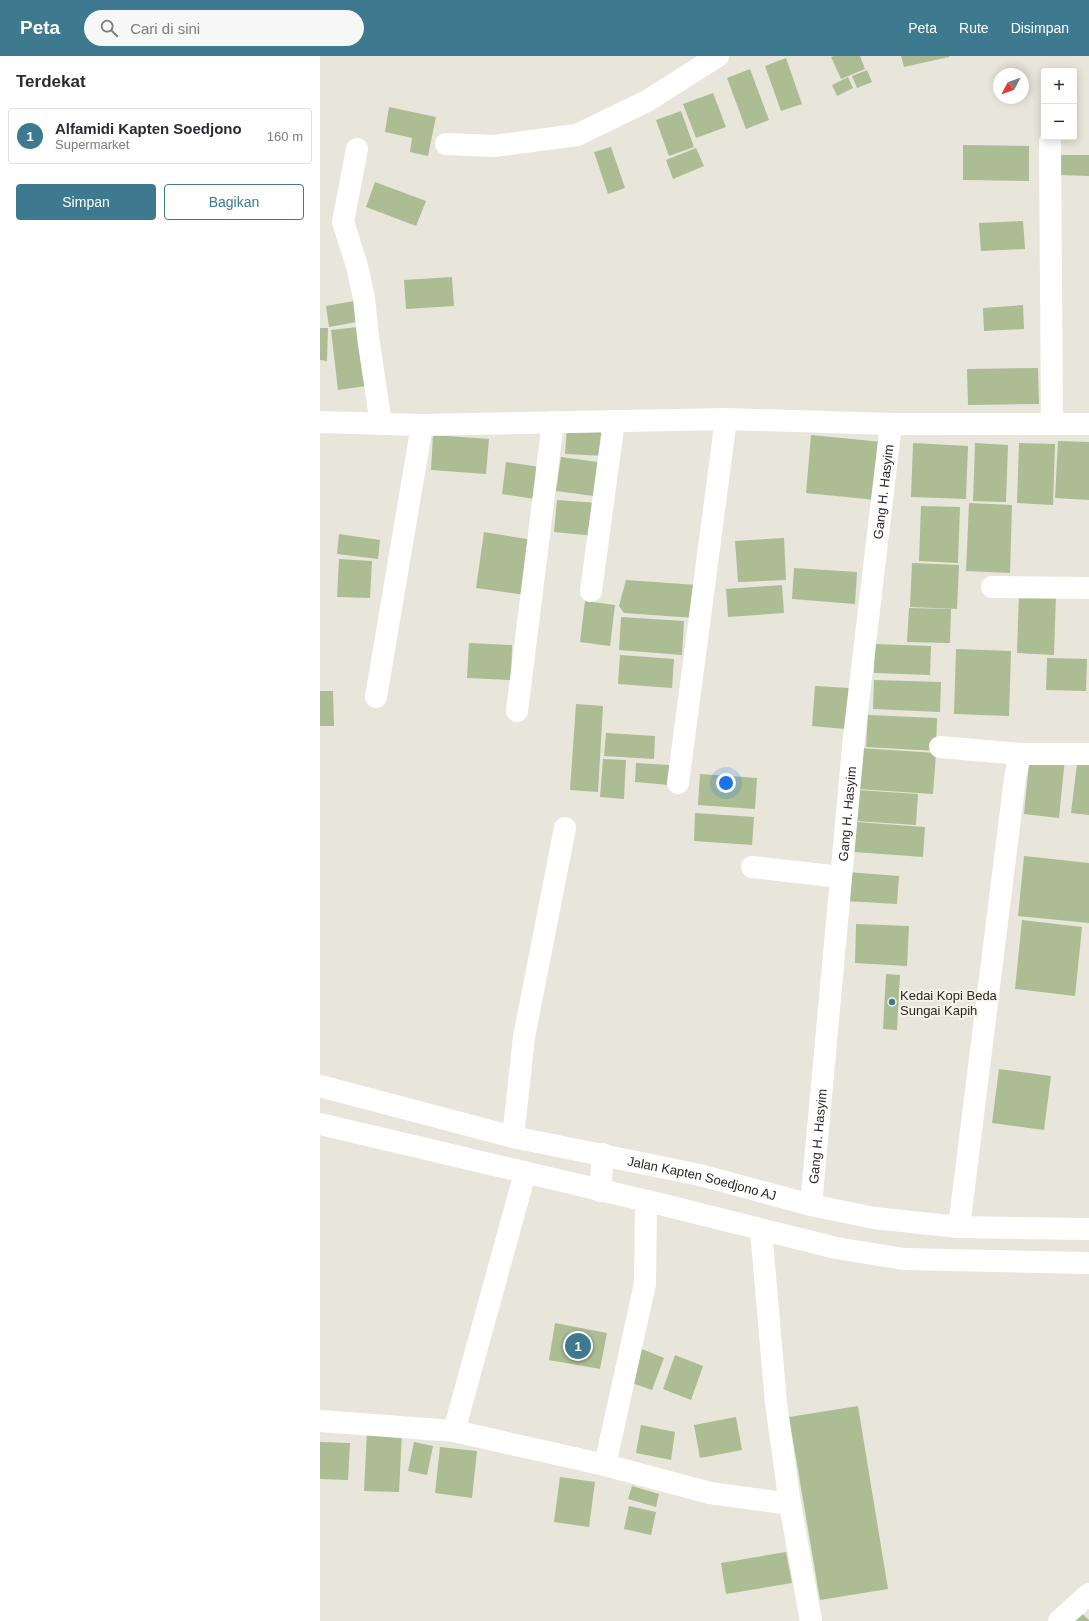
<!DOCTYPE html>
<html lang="id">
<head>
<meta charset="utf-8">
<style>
  :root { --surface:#fff; --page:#f7f7f7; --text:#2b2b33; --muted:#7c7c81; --line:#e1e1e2; --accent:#3d7a90 }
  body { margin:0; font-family:Helvetica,sans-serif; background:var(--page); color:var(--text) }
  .controls { position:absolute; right:12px; top:12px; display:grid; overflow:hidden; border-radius:4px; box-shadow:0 2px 10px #0003 }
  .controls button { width:36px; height:36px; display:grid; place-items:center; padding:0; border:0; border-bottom:1px solid var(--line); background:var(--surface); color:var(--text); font:20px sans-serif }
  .compass { position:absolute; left:673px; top:12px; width:36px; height:36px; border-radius:50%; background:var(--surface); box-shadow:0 2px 10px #0003; rotate:229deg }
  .you { position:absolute; left:406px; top:727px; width:14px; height:14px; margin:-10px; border:3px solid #fff; border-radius:50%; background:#1a73e8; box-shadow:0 0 0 6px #1a73e833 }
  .badge { display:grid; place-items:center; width:26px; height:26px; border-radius:50%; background:var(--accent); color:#fff; font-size:13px; font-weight:700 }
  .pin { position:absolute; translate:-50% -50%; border:2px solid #fff; box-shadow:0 1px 4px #0006 }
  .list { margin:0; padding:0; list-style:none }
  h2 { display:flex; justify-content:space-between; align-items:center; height:52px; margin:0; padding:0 16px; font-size:17px }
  h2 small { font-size:13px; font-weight:400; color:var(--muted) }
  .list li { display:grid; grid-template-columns:26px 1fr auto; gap:12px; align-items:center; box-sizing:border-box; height:56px; margin:0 8px 8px; padding:0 8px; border:1px solid var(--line); border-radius:4px }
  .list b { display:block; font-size:15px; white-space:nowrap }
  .list p { margin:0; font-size:13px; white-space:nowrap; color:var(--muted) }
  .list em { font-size:13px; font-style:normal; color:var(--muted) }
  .actions { display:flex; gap:8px; padding:12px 16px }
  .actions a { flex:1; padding:9px 0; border:1px solid var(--accent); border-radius:4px; text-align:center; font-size:14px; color:var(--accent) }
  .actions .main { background:var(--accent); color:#fff }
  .icon { flex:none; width:22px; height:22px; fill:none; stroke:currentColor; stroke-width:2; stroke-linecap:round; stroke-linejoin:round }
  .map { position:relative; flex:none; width:769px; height:1565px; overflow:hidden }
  header { display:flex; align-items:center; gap:24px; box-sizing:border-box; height:56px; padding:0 20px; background:var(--accent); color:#fff }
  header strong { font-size:19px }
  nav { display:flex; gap:22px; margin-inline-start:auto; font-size:14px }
  .search { width:280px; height:36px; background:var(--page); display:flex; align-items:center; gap:10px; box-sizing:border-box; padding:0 14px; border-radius:22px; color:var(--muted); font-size:15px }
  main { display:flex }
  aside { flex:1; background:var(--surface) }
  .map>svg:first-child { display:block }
  .building { fill:#acbc93 }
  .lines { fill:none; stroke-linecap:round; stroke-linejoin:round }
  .minor { stroke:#fff; stroke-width:22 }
  .secondary { stroke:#fff; stroke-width:22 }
  .poi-dot { fill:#3d7a90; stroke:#f5f3e7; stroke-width:1.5 }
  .labels { text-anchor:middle; stroke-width:4; stroke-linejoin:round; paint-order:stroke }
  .street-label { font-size:13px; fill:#292824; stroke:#f5f3e7 }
  .poi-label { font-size:13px; fill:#292824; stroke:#f5f3e7; text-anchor:start }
</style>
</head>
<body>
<header>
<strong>Peta</strong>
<div class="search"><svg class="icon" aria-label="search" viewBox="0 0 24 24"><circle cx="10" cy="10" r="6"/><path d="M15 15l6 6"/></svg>Cari di sini</div>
<nav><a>Peta</a><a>Rute</a><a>Disimpan</a></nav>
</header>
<main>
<aside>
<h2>Terdekat<small></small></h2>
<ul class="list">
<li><span class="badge">1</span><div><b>Alfamidi Kapten Soedjono</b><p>Supermarket</p></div><em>160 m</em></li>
</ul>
<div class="actions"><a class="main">Simpan</a><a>Bagikan</a></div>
</aside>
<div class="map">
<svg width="769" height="1565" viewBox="0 0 769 1565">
  <rect width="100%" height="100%" fill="#e8e6da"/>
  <path class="building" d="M514,0H540L545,13L521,23L511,1Z
    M581,0H629V1L584,11Z
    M466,2L482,48L461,55L445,10Z
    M430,13L449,64L426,73L407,22Z
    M547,14L552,26L537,32L532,20Z
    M528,21L533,32L517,40L512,29Z
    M393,37L406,71L376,82L363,48Z
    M69,51L116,61L108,100L90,96L92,82L65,76Z
    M361,55L374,91L349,100L336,64Z
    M643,89L709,90V125L643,124Z
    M291,91L305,132L288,138L274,96Z
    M376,92L384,110L353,123L346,104Z
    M741,99H769V120L741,119Z
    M55,126L106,145L96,170L46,151Z
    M703,165L705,193L661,195L659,167Z
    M132,221L134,250L86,253L84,224Z
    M34,245L37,266L9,271L6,250Z
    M703,249L704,273L664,275L663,252Z
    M38,271L46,330L18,334L11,274Z
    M0,272H8L7,305L0,304Z
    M718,312L719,348L648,349L647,313Z
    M247,369L286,371L285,400L245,398Z
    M113,379L169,383L166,418L111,414Z
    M491,379L562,386L556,444L486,437Z
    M738,385L769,386V444L735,442Z
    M593,387L648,390L646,443L591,441Z
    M655,387L688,389L686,446L653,445Z
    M699,387L735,388L733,449L697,447Z
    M241,401L278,406L274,440L236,435Z
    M186,406L220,411L215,443L182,438Z
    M237,444L278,447L276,480L234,476Z
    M649,447L692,449L690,517L646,515Z
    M601,450L640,451L638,507L599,505Z
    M164,476L213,484L205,539L156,532Z
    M19,478L60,484L58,503L17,498Z
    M464,482L466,524L418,526L415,485Z
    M19,503L52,505L50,542L17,541Z
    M592,507L639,509L637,553L590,551Z
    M474,512L537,516L535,548L472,543Z
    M306,524L377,529L375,562L304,557L299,550Z
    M462,529L464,557L408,561L406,533Z
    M699,537L736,538L734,599L697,597Z
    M265,545L295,549L290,590L260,586Z
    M589,552L631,553L630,587L587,586Z
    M301,561L364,565L362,599L299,594Z
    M149,587L192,589L191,624L147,622Z
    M555,588L611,590L610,619L554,617Z
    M636,593L691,595L689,660L634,658Z
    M300,599L354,603L352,632L298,628Z
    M727,602L767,603L766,635L726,634Z
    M554,624L621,626L620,656L553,653Z
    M495,630L529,632L525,673L492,670Z
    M0,635H13L14,670H0Z
    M256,648L283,650L278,736L250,734Z
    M548,659L617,662L616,695L546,691Z
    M286,677L335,680L334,703L284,700Z
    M540,692L616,697L613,738L537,733Z
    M710,698L745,702L739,762L704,758Z
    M758,700L769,702V759L751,757Z
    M283,703L306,704L304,743L280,741Z
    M316,707L350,709L349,729L315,726Z
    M380,718L437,722L435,753L378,749Z
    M537,734L598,738L596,769L535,765Z
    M375,757L434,761L432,789L374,785Z
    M536,766L605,771L603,801L534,796Z
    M704,800L769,807V867L698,860Z
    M527,816L579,820L577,848L525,845Z
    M702,864L762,871L755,940L695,933Z
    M536,868L589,870L587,910L535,907Z
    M566,918L580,919L577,974L563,973Z
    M679,1013L731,1020L724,1074L672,1067Z
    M235,1267L287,1277L280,1313L229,1304Z
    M322,1293L344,1302L332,1334L309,1326Z
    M355,1299L383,1310L371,1344L343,1333Z
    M538,1350L568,1533L500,1544L469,1361Z
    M416,1361L422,1394L380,1402L374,1369Z
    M321,1369L355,1376L351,1404L316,1397Z
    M47,1374L82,1376L79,1436L44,1435Z
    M0,1386L30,1387L28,1424L0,1423Z
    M94,1386L113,1390L107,1419L88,1415Z
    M120,1391L157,1395L152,1442L115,1437Z
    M240,1421L275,1426L269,1471L234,1466Z
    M312,1430L339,1438L336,1451L308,1443Z
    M309,1450L336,1456L331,1479L304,1473Z
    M466,1496L472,1527L406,1538L401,1507Z
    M759,1555L769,1564V1565H750Z"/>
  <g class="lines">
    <g class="minor">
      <path d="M730,86L732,368"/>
      <path d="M126,88L174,90L257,79L327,45L398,0"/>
      <path d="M37,93L23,166L37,210L44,242L48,281L61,368"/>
      <path d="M0,366L102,369L406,363L571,368H769"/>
      <path d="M672,531L769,532"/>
      <path d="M271,535L294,365"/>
      <path d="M56,641L102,369"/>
      <path d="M197,655L233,366"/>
      <path d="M620,691L700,698"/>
      <path d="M358,727L406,363"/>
      <path d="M432,811L520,821"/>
      <path d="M193,1081L204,981L245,772"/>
      <path id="s1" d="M491,1149L534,681L571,368"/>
      <path d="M639,1171L695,722L700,698H769"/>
      <path d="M441,1174L456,1347L470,1448L491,1565"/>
      <path d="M0,1365L134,1375L285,1409L390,1437L470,1448"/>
      <path d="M134,1375L205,1117"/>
      <path d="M285,1409L325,1228L326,1145"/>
      <path d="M739,1565L769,1538"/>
    </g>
    <g class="secondary">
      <path id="s2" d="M0,1030L193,1081L380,1119L491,1149L554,1162L639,1171L769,1173"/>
      <path d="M0,1068L344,1149L516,1192L584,1203L769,1207"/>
      <path d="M280,1135L283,1098"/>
    </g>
  </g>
  <circle class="poi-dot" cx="572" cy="946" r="4"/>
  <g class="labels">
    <g class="street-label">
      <text dy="5" stroke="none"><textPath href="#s1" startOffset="717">Gang H. Hasyim</textPath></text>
      <text dy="5" stroke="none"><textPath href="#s1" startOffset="393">Gang H. Hasyim</textPath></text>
      <text dy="5" stroke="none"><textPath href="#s1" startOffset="69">Gang H. Hasyim</textPath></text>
      <text dy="5" stroke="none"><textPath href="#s2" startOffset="393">Jalan Kapten Soedjono AJ</textPath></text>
    </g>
    <g class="poi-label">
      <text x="580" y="944">Kedai Kopi Beda<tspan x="580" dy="15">Sungai Kapih</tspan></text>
    </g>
  </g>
</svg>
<div class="controls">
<button>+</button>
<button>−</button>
</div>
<svg class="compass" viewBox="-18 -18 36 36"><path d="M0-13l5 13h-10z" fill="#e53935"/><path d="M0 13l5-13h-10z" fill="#7c7c81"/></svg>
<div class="you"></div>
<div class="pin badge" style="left:258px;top:1290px">1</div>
</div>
</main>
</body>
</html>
